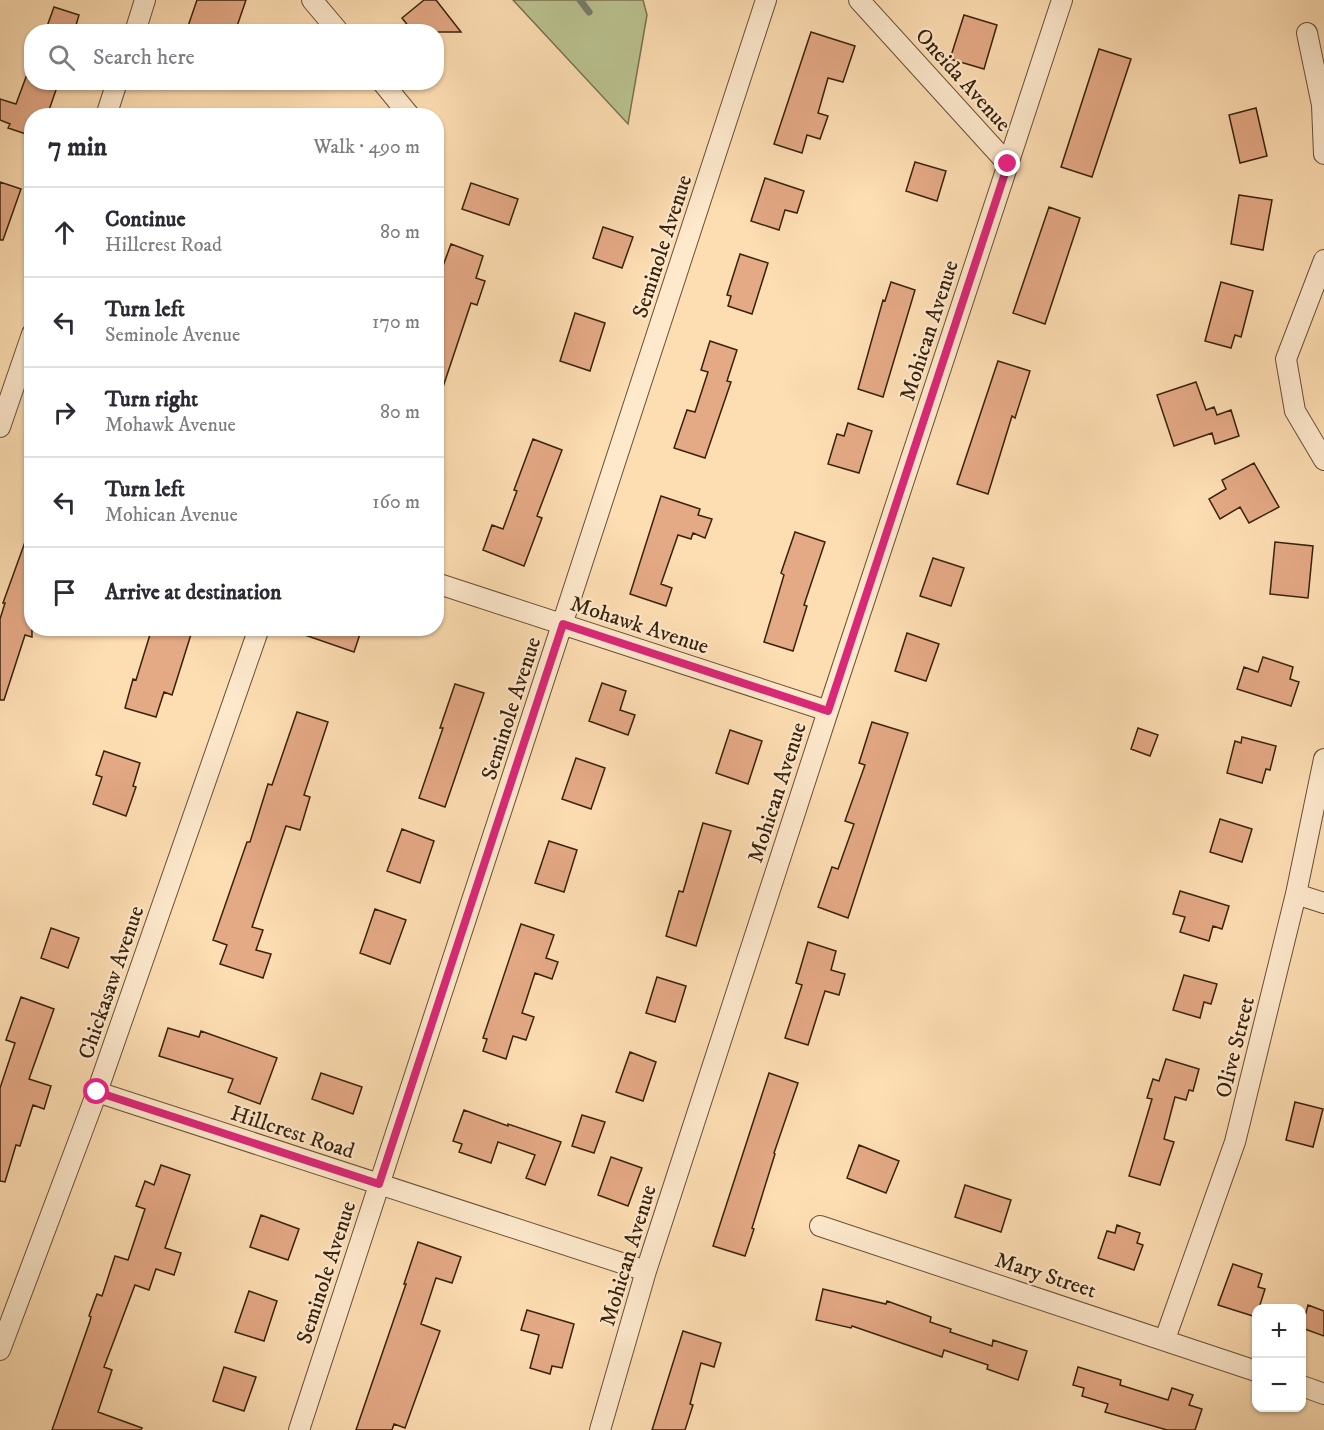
<!DOCTYPE html>
<html lang="en">
<head>
<meta charset="utf-8">
<style>
  :root { --surface:#fff; --page:#f2f2f3; --text:#2b2b33; --muted:#7c7c81; --line:#e1e1e2 }
  body { margin:0; font-family:"IM FELL DW Pica",serif; background:var(--page); color:var(--text) }
  .controls { position:absolute; right:18px; bottom:18px; display:grid; overflow:hidden; border-radius:12px; box-shadow:0 2px 4px #0004 }
  .controls button { width:54px; height:54px; display:grid; place-items:center; padding:0; border:0; border-bottom:2px solid var(--line); background:var(--surface); color:var(--text); font:30px sans-serif }
  .stop { position:absolute; width:18px; height:18px; margin:-14px; border:4px solid #db2777; border-radius:50%; background:#fff }
  .stop.end { background:#db2777; border-color:#fff; box-shadow:0 2px 6px #0008 }
  .list { margin:0; padding:0; list-style:none }
  h2 { display:flex; justify-content:space-between; align-items:center; height:78px; margin:0; padding:0 24px; font-size:26px }
  h2 small { font-size:20px; font-weight:400; color:var(--muted) }
  .list li { display:grid; grid-template-columns:39px 1fr auto; gap:18px; align-items:center; box-sizing:border-box; height:90px; padding:0 24px; border-top:2px solid var(--line) }
  .list b { display:block; font-size:22px; white-space:nowrap }
  .list p { margin:0; font-size:20px; white-space:nowrap; color:var(--muted) }
  .list em { font-size:20px; font-style:normal; color:var(--muted) }
  .icon { flex:none; width:33px; height:33px; fill:none; stroke:currentColor; stroke-width:2; stroke-linecap:round; stroke-linejoin:round }
  .map { position:relative; flex:none; width:1324px; height:1430px; overflow:hidden }
  .search { position:absolute; background:var(--surface); box-shadow:0 2px 4px #0004; left:24px; top:24px; width:420px; height:66px; display:flex; align-items:center; gap:15px; box-sizing:border-box; padding:0 21px; border-radius:24px; color:var(--muted); font-size:22px }
  .panel { position:absolute; background:var(--surface); box-shadow:0 2px 4px #0004; left:24px; top:108px; width:420px; height:528px; border-radius:24px }
  .map>svg:first-child { display:block }
  .green { fill:#bac290; stroke:#79724e; stroke-width:1.5 }
  .lines { fill:none; stroke-linecap:round; stroke-linejoin:round }
  .stream { stroke:#767e6b; stroke-width:7 }
  .building { fill:#e4a985; stroke:#38220c; stroke-width:1.5 }
  .minor-casing { stroke:#695136; stroke-width:22 }
  .minor { stroke:#fee9cd; stroke-width:20 }
  .route { stroke:#db2777; stroke-width:8 }
  .labels { text-anchor:middle; stroke-width:4.5; stroke-linejoin:round; paint-order:stroke }
  .street-label { font-size:22px; fill:#38220c; stroke:#fee9cd }
</style>
</head>
<body>
<div class="map">
<svg width="1324" height="1430" viewBox="0 0 1324 1430">
  <rect width="100%" height="100%" fill="#fdddb2"/>
  <filter id="stains"><feTurbulence type="fractalNoise" baseFrequency=".00333" numOctaves="4"/><feColorMatrix values="0 0 0 0 .2 0 0 0 0 .09 0 0 0 0 .02 0 0 0 .5 -.17"/></filter>
  <radialGradient id="worn" r=".72"><stop offset=".6" stop-color="#630" stop-opacity="0"/><stop offset="1" stop-color="#630" stop-opacity=".3"/></radialGradient>
  <path class="green" d="M513,0H643L647,15L628,124Z"/>
  <g class="lines">
    <path class="stream" d="M580,0L589,12"/>
  </g>
  <path class="building" d="M197,0H246L235,32H186Z
    M424,0H436L461,32H413L402,18Z
    M54,7L79,15L74,32H45Z
    M964,15L997,25L984,69L950,59Z
    M811,32L855,46L843,82L828,78L818,113L828,116L820,139L807,135L802,153L774,144Z
    M1099,49L1131,59L1092,177L1061,167Z
    M29,69L32,70V82H45L57,87L47,116H32V136L8,128L10,124L0,120V99L16,104Z
    M1256,108L1267,156L1240,163L1229,115Z
    M915,162L946,171L937,201L906,191Z
    M765,178L804,191L797,213L785,210L779,230L751,221Z
    M0,182L21,189L3,240H0Z
    M471,183L518,199L509,225L462,209Z
    M1239,195L1272,200L1263,250L1231,244Z
    M1049,207L1080,218L1045,324L1013,313Z
    M603,227L633,237L622,268L593,258Z
    M451,244L483,256L476,278L485,281L477,305L471,303L440,396L436,395V285Z
    M740,254L768,263L752,314L728,306L731,296L727,295Z
    M891,282L915,290L883,397L858,389L883,300L885,301Z
    M1221,282L1253,291L1241,337L1235,335L1231,348L1205,341Z
    M575,313L605,323L590,371L560,361Z
    M710,341L737,350L727,381L731,382L705,458L674,448L687,410L695,412L708,372L701,370Z
    M998,361L1030,371L1015,418L1012,416L988,494L957,484Z
    M1196,382L1206,410L1214,407L1217,415L1231,410L1239,436L1215,444L1212,433L1174,446L1157,395Z
    M848,423L872,431L859,473L828,464L837,434L844,436Z
    M533,439L562,450L537,516L542,518L524,566L483,550L492,525L503,529L517,491L514,490Z
    M1254,463L1279,507L1249,523L1240,507L1220,519L1209,499L1226,489L1222,480Z
    M661,496L700,509L698,515L712,519L705,538L693,533L691,539L678,535L661,584L672,588L666,606L630,594Z
    M29,531L32,532V637L25,635L4,700H0V619L5,603H3Z
    M795,532L825,542L804,605L807,606L793,651L764,642L784,575L781,573Z
    M1275,542L1313,546L1308,598L1270,594Z
    M933,558L964,568L951,606L920,596Z
    M152,628H193L172,695L164,692L156,717L125,708L133,679L136,680Z
    M296,628H362L354,652L296,632Z
    M907,633L939,644L926,681L895,671Z
    M1263,657L1293,667L1290,679L1299,682L1291,706L1237,689L1244,667L1258,672Z
    M602,683L626,691L620,710L635,715L628,735L589,721Z
    M455,684L484,693L445,807L419,798L443,728H440Z
    M297,712L328,722L304,795L310,797L300,830L286,826L252,927L263,930L256,950L271,954L263,978L220,964L227,945L213,940L247,842H250L268,784L272,785Z
    M872,722L908,733L848,918L818,907L832,867L838,869L854,824L845,821L865,765L859,763Z
    M1138,728L1158,735L1150,756L1131,749Z
    M730,730L762,741L748,784L716,773Z
    M1242,737L1276,746L1270,770L1266,769L1262,783L1227,773L1235,741L1241,743Z
    M104,751L140,763L133,786L136,787L126,816L93,804L102,777L96,775Z
    M576,758L605,768L591,809L562,799Z
    M1220,819L1252,829L1242,862L1210,852Z
    M703,823L731,831L696,946L666,936L679,891L683,892Z
    M402,829L434,841L420,883L387,871Z
    M549,841L577,850L564,892L535,883Z
    M1180,891L1229,906L1222,929L1213,926L1209,941L1180,932L1185,917L1173,914Z
    M375,909L406,920L390,964L360,953Z
    M521,924L554,935L546,958L558,962L552,979L535,973L522,1013L534,1017L526,1040L513,1036L506,1059L483,1051L487,1039L483,1038Z
    M51,928L79,938L68,968L41,958Z
    M808,942L836,951L831,970L845,974L839,995L825,991L808,1045L785,1038L802,985L796,983Z
    M1184,975L1217,984L1211,1004L1204,1002L1200,1018L1173,1010Z
    M657,977L686,986L675,1022L646,1013Z
    M21,997L54,1009L29,1079L51,1086L44,1109L33,1105L20,1146L16,1145L5,1182L0,1181V1088L15,1043L6,1040Z
    M168,1028L199,1037L201,1031L277,1058L260,1104L228,1092L233,1079L159,1056Z
    M630,1052L656,1062L643,1101L616,1092Z
    M1166,1059L1199,1069L1193,1091L1189,1090L1186,1100L1175,1097L1164,1139L1174,1142L1160,1185L1129,1176L1152,1099L1147,1098L1153,1079L1159,1081Z
    M321,1073L362,1087L353,1114L312,1099Z
    M769,1073L798,1083L774,1153L775,1154L752,1228L754,1229L745,1256L713,1246Z
    M1295,1102L1323,1109L1313,1147L1286,1140Z
    M464,1110L508,1126V1124L561,1142L545,1185L526,1178L535,1155L498,1142L491,1163L459,1152L462,1144L453,1141Z
    M582,1115L605,1122L594,1153L572,1146Z
    M859,1145L899,1161L886,1193L847,1178Z
    M611,1157L642,1168L628,1206L598,1195Z
    M161,1165L190,1175L165,1248L181,1253L174,1275L156,1269L149,1290L135,1285L104,1367L112,1370L98,1412L142,1428L141,1430H52L90,1321L91,1317L89,1316L97,1294L102,1296L115,1256L128,1260L145,1209L136,1206L145,1181L154,1185Z
    M965,1185L1011,1200L1001,1232L955,1217Z
    M261,1215L299,1229L288,1260L250,1247Z
    M1117,1225L1140,1233L1137,1243L1143,1245L1134,1270L1098,1258L1107,1231L1115,1233Z
    M418,1242L461,1257L452,1283L436,1278L421,1324L440,1331L405,1428L394,1424L392,1430H356L406,1284H404Z
    M1233,1264L1262,1274L1258,1287L1265,1289L1259,1308H1257L1256,1317L1218,1305Z
    M823,1289L886,1304L887,1301L931,1317L930,1322L951,1329L950,1332L992,1346L993,1340L1027,1351L1018,1380L987,1369L988,1365L944,1350L942,1357L852,1326L851,1328L816,1320Z
    M249,1291L277,1301L264,1341L235,1332Z
    M1308,1305L1324,1311V1336L1302,1328Z
    M527,1310L574,1324L562,1368L552,1366L550,1374L530,1368L539,1335L521,1330Z
    M683,1331L721,1343L714,1367L701,1363L690,1404L693,1405L685,1430H652Z
    M224,1367L256,1377L244,1411L213,1401Z
    M1078,1367L1121,1380L1120,1385L1168,1400L1172,1388L1193,1395L1189,1405L1202,1409L1195,1430H1167L1105,1412L1108,1404L1082,1396L1084,1388L1073,1385Z"/>
  <g class="lines">
    <g class="minor-casing">
      <path id="minor" d="M312,0L339,32
        M859,0L1008,164
        M135,32L145,0
        M1307,33L1322,105L1324,154
        M382,82L410,116
        M106,116L117,82
        M1324,260L1286,359L1295,411L1324,460
        M0,427L32,334
        M436,583L828,711
        M1296,894L1324,903
        M97,1092L646,1271
        M820,1226L1256,1371
        M1165,1339L1235,1142L1296,894L1324,759
        M0,1350L97,1092L259,628
        M1302,1386L1324,1394
        M299,1430L766,0
        M600,1430L646,1271L828,711L1062,0"/>
    </g>
    <use href="#minor" class="minor"/>
  </g>
  <g class="lines">
    <path class="route" d="M97,1092L379,1184L563,624L828,711L1008,164"/>
  </g>
  <g class="labels">
    <g class="street-label">
      <text transform="translate(964 79) rotate(48)" y="8">Oneida Avenue</text>
      <text transform="translate(661 246) rotate(-72)" y="8">Seminole Avenue</text>
      <text transform="translate(928 330) rotate(-72)" y="8">Mohican Avenue</text>
      <text transform="translate(640 624) rotate(18)" y="8">Mohawk Avenue</text>
      <text transform="translate(510 708) rotate(-72)" y="8">Seminole Avenue</text>
      <text transform="translate(776 792) rotate(-72)" y="8">Mohican Avenue</text>
      <text transform="translate(110 982) rotate(-71)" y="8">Chickasaw Avenue</text>
      <text transform="translate(1234 1047) rotate(-76)" y="8">Olive Street</text>
      <text transform="translate(293 1131) rotate(18)" y="8">Hillcrest Road</text>
      <text transform="translate(627 1255) rotate(-73)" y="8">Mohican Avenue</text>
      <text transform="translate(325 1272) rotate(-72)" y="8">Seminole Avenue</text>
      <text transform="translate(1046 1274) rotate(18)" y="8">Mary Street</text>
    </g>
  </g>
  <rect width="100%" height="100%" filter="url(#stains)"/>
  <rect width="100%" height="100%" fill="url(#worn)"/>
</svg>
<div class="controls">
<button>+</button>
<button>−</button>
</div>
<div class="stop" style="left:97px;top:1092px"></div>
<div class="stop end" style="left:1008px;top:164px"></div>
<div class="search"><svg class="icon" aria-label="search" viewBox="0 0 24 24"><circle cx="10" cy="10" r="6"/><path d="M15 15l6 6"/></svg>Search here</div>
<section class="panel">
<h2>7 min<small>Walk · 490 m</small></h2>
<ul class="list">
<li><svg class="icon" aria-label="ahead" viewBox="0 0 24 24"><path d="M12 20V5M6 11l6-6 6 6"/></svg><div><b>Continue</b><p>Hillcrest Road</p></div><em>80 m</em></li>
<li><svg class="icon" aria-label="left" viewBox="0 0 24 24"><path d="M17 20v-9H6M10 6l-5 5 5 5"/></svg><div><b>Turn left</b><p>Seminole Avenue</p></div><em>170 m</em></li>
<li><svg class="icon" aria-label="right" viewBox="0 0 24 24"><path d="M7 20v-9h11M14 6l5 5-5 5"/></svg><div><b>Turn right</b><p>Mohawk Avenue</p></div><em>80 m</em></li>
<li><svg class="icon" aria-label="left" viewBox="0 0 24 24"><path d="M17 20v-9H6M10 6l-5 5 5 5"/></svg><div><b>Turn left</b><p>Mohican Avenue</p></div><em>160 m</em></li>
<li><svg class="icon" aria-label="arrive" viewBox="0 0 24 24"><path d="M6 21V4h12l-3 4 3 4H6"/></svg><div><b>Arrive at destination</b></div></li>
</ul>
</section>
</div>
</body>
</html>
